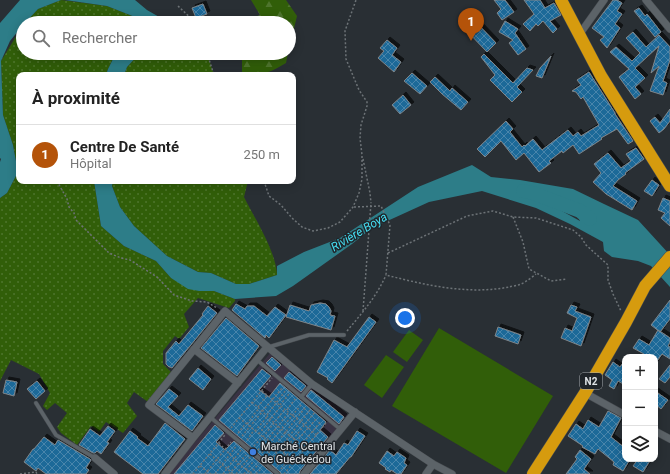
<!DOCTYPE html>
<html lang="fr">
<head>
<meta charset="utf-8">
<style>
  :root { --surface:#fff; --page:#f6f6f6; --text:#222; --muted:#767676; --line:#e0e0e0; --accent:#b45309 }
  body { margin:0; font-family:Roboto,sans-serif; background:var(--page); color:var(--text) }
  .controls { position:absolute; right:12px; bottom:12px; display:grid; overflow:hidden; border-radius:8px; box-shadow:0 2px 10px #0003 }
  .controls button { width:36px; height:36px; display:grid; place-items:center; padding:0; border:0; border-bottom:1px solid var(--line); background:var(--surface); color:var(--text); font:20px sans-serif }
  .you { position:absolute; left:405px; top:318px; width:14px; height:14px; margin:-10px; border:3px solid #fff; border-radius:50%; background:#1a73e8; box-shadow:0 0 0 6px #1a73e833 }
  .badge { display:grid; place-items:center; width:26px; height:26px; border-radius:50%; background:var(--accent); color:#fff; font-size:13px; font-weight:700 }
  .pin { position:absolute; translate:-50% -33px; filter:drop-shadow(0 1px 2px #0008) }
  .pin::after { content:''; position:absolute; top:21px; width:14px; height:12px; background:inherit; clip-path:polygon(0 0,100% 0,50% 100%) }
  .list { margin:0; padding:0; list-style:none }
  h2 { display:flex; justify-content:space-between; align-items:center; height:52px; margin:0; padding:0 16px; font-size:17px }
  h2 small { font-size:13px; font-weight:400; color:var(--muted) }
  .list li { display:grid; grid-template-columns:26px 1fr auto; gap:12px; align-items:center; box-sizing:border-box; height:60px; padding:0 16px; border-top:1px solid var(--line) }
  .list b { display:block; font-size:15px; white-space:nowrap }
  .list p { margin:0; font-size:13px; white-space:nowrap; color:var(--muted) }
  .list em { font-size:13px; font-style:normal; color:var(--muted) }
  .icon { flex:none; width:22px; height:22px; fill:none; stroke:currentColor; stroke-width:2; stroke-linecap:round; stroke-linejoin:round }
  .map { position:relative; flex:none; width:670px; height:474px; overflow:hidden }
  .search { position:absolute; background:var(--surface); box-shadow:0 2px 10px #0003; left:16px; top:16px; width:280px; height:44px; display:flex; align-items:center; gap:10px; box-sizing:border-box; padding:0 14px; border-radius:22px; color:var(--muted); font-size:15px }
  .panel { position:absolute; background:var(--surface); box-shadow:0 2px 10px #0003; left:16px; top:72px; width:280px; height:112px; border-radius:8px }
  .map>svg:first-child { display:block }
  .commercial { fill:#393243 }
  .grass { fill:url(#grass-dots) }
  .forest { fill:url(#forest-firs) }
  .garden { fill:#315e09 }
  .water { fill:#2d7d88; fill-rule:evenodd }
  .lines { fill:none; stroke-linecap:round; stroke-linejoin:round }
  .river { stroke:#2d7d88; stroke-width:14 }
  .building { fill:url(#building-cross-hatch); stroke:#7e858a; filter:url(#shadow) }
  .lane-casing { stroke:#474c50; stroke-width:4.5 }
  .street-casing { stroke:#474c50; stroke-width:8 }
  .highway-casing { stroke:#474c50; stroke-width:13 }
  .path { stroke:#6d7377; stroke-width:1.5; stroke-dasharray:2 2; stroke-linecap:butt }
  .lane { stroke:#5c6368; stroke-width:3.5 }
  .street { stroke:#5c6368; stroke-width:7 }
  .highway { stroke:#d69b0e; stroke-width:12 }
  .path-bridge { stroke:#6d7377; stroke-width:1.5; stroke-dasharray:2 2; stroke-linecap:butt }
  .shop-dot { fill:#3f7fe0; stroke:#20252a; stroke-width:1.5 }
  .labels { text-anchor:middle; stroke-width:3; stroke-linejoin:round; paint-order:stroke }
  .shield { fill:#20252a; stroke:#a6aaae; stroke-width:1 }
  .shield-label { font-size:10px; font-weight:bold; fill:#dfe3e6 }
  .poi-label { font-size:11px; fill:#dfe3e6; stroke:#20252a; text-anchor:start }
  .water-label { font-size:12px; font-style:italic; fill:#45dff3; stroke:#20252a }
</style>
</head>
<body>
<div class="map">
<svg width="670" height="474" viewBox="0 0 670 474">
  <defs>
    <pattern id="grass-dots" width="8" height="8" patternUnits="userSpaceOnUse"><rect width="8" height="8" fill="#315e09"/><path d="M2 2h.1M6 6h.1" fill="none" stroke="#4e752d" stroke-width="1.8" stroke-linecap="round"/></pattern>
    <pattern id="forest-firs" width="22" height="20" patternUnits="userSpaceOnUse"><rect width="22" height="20" fill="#315e09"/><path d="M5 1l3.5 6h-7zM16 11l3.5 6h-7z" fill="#4e752d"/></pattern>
    <pattern id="building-cross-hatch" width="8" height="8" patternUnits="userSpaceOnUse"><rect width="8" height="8" fill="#1e6998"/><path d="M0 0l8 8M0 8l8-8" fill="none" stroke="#4985ab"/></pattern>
    <filter id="shadow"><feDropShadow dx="3" dy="-3" stdDeviation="0" flood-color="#0009"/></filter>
  </defs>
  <rect width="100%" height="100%" fill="#292f34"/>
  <path class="commercial" d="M271,352L352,418L304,474H168Z"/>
  <path class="grass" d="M61,0L107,6L140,19L141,23H25L38,9Z
    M23,25V53H116L108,69L106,75H19V181H94L101,226L124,246L156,261L171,278L199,291H214L235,299V301L229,308L198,298L184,314L189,327L179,339L175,336L163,351V364L172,373L148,402L134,392L127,403L137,416L123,433L106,422L99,432L91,426L77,445L61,433L57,427L67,413L55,403L47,410L43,406L50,393L39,374L11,360L0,381V198L7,193L18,172L13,145L3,115L1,61Z
    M140,53H207L214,75H124L127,67Z
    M113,181H248L244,197C255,219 276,251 277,275L249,284H236L211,273L198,272L167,256L134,226L120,207L112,186Z"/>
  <path class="forest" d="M251,0H286L297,16L289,49V23H247V20L260,15Z
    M242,53H288L286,63C268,74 261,75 242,75Z"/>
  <path class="garden" d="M439,328L553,396L506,473L392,406Z
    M409,330L423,340L407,362L393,352Z
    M386,355L404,367L382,398L364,385Z"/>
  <path class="water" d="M20,0H61L38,9L25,23H23V25L10,41L1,61L3,115L13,145L18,172L7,193L0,198V162L1,159L0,158V23Z
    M65,0H135L147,10L168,22V23H141L140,19L107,6Z
    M116,53H140L127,67L124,75H106L108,69Z
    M472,165L491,177L520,180L573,189L604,204L638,220L670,255V287L651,266L638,261L612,257L604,251L603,242L570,224L536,208L482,191L429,202L372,228L352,244L293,286L276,296L235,299L214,291H199L188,289L171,278L156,261L124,246L101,226L94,181H113L112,186L120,207L134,226L167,256L198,272L211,273L236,284H249L277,275V266L304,252L340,238L418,187ZM542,196L567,201L573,206L580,221L542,200L540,198Z"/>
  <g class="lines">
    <path class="river" d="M523,191L533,193L580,211L590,219"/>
  </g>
  <path class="building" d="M494,0H505L514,12L502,20L497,13L501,9Z
    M524,0H540L545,8L554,3L561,15L550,21L557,29L553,33L543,21L538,26L536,24L530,31L523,24L534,14Z
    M613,0H617L622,3L617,11L622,14L615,24L620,28L607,48L600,40L604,37L592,28Z
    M203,4L207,14L196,18L192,8Z
    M639,8L645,16L647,14L661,32L655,37L634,11Z
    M474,20L496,43L487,52L465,29Z
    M505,21L518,29L515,33L526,49L518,55L509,43L513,40L499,32Z
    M633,32L646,47L659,35L670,47V60L663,81L667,83L663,95L650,91L659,66L651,73L659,46L635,68L645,78L635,87L641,94L635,99L619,77L629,69L610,52L616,47L632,61L640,53L626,38Z
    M387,40L397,48L392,55L401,62L394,72L378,58L384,51L380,48Z
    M484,54L513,83L527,68L533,70L517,87L522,92L512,102L490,80L495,75L481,57Z
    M551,56L542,78L536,76L540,68Z
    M589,72L615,113V114L633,141L628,144L617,129L601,138L602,139L579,154L573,145L563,153L562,151L549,161L551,163L539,172L524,153L516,160L501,141L485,157L477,149L506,121L513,129L510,132L522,147L524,145L525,146L533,139L542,150L568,130L573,136L578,132L581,136L599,125L583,97L581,99L576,92L572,91L581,85L577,80Z
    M412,73L427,86L420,94L404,81Z
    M435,77L450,91L452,88L468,102L461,110L442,94L430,82Z
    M403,95L411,105L400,114L392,105Z
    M670,109V121L664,129L659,133L650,121L655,117L660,123Z
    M636,148L644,159L625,173L626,174L618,180L613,186L637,201L632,210L606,194L593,182L601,173L594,164L608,153L621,168L631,161L626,154Z
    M652,180L659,185L652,196L644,191Z
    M663,198L670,201V226L661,218L665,213L658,210Z
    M670,300V319L660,332L651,325Z
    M320,303L326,304L329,307L331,311L330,315L335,316L331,330L286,317L290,305L309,311L311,305Z
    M236,304L245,309L247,306H254L267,316L275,307L286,315L269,338L266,335L265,338L232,310Z
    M571,305L577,307L575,311L591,317L581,346L561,338L565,328L572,331L577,318L567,313Z
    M208,306L217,313L172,368L170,367H169L166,364V353L176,341L179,344L203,315L202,314Z
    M369,317L376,322L332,383L327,379L328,378L317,372L334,340L347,347Z
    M226,318L259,346L237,376L201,348Z
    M498,327L521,335L518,344L495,336Z
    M658,330L670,338V342L668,346L670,347V359L662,354L655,364V357H642L644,354L633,348L639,339L649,345Z
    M272,357L281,365L275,371L266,363Z
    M625,360V385L618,381L614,389L609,386L612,380L605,375L613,362L620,367Z
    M670,365V377L665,383L659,379Z
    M198,368L211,379L203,390L189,379Z
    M262,369L271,376L259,390L269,397L280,383L326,422L320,430L328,437L300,471L299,474H281L280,472L219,420Z
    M289,372L306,386L301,392L284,378Z
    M6,380L17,382L14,396L3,393Z
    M37,381L45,391L36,399L27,389Z
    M169,389L178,396L168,407L179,416L188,405L203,416L192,431L156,404Z
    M311,390L344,417L339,424L306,396Z
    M655,391L668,400L661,409L655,404Z
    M608,411L621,418L611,437L625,448V459L629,461L623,471L613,465L614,462L598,449L595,454L582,447L583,446L568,436L576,424L583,429L588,420L599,427Z
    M165,423L185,439L158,474H143L114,452L130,431L138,437L137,438L148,446Z
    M215,425L224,433L216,442L225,450L234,441L273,474H174Z
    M108,426L115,431L107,442L109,443L101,454L97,451L95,453H93L79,445L90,429L100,436Z
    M357,431L365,436L351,457H350L336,474H310L330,450L336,455L344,443L348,445Z
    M44,437L55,445L58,440L90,459L91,460L86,468L89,470L86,474H46L38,468L36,471L24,462L33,449H34Z
    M580,450L591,459L584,469L590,474H566L577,459L575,457Z
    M387,451L394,456L397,452L406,458L404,463L407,465L401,474H397L391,470L390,472L385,469L386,468L379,463Z
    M638,459H651L643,472L633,466Z"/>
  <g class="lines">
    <g class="lane-casing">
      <path id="lane" d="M269,347L309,335H344
        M257,360L340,429
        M301,397L312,384
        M36,403L56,435L95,458
        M210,417L278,474"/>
    </g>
    <g class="street-casing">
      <path id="street" d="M646,0L670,29
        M579,35L604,0
        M194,349L238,383
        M585,393L625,415
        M655,431L670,439
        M193,438L149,405L225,311L312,384L433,464L452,474
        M95,458L114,474
        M165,474L193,438L267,347
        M304,474L355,412
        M426,474L433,464"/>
    </g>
    <g class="highway-casing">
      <path id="highway" d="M561,0L601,76L670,186
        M533,474L585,393L626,322L645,286L670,257"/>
    </g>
    <path class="path" d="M178,6L196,23
      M207,53L214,75
      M363,159L370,193L371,203
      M57,181L67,199L69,207L74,213L76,220L109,253L121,258L130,260L157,277L174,295L192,301L207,302L217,308
      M264,181L269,196L281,205L292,218L302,227L313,231L328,228L340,222L353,207L359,193L362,179V155L360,138L361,125L367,106V102L359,90L346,59L345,31L356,0
      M354,207L381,206L390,225L386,275C425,285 468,295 509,287C512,286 517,286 521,284C526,282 532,277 536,274
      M513,217L523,242L529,269L551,281L567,279
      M388,253L467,216L493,211L513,217L536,218L573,230L581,237L586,245L608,265V280L613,294L621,311
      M363,311L366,271
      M347,331C362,313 377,296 386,275
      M262,391L317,435
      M252,402C259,408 265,414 271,420C282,430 294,439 306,448
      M280,405L289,394
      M258,407L267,395
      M287,410L295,399
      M267,415L286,390
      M239,418L294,461
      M247,424L259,408
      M231,428L272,378
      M282,428L301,405
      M255,431L267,417
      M238,433L246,423
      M259,434L281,406
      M242,436L282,388
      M263,437L285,409
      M247,440L254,430
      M267,440L289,412
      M219,443L238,463L252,474
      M254,446L262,437
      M279,449L310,410
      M258,450L266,440
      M283,452L314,413
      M262,453L281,429
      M210,454L233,474
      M287,455L297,441L317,418
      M266,456L305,408
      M291,458L321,421
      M271,460L279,449
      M277,465L285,454
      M200,466L211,474
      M281,469L290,458
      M246,470L254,461
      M250,473L259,464
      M20,474L36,472L37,474
      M193,474L225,435
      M205,474L231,442
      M215,474L237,445
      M223,474L241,450
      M229,474L246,455
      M236,474L250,457
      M244,474L247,470
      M256,474L262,468
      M284,474L326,423"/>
    <use href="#lane" class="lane"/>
    <use href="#street" class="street"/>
    <use href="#highway" class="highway"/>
    <path class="path-bridge" d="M366,271L371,203"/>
  </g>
  <circle class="shop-dot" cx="253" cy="452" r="4"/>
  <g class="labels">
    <rect class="shield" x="580" y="373" width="22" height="16" rx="3"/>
    <g class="shield-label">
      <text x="591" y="385">N2</text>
    </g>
    <g class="poi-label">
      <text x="261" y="450">Marché Central<tspan x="261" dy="13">de Guéckédou</tspan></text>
    </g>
    <g class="water-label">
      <text transform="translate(359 232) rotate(-31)" y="4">Rivière Boya</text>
    </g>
  </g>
</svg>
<div class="controls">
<button>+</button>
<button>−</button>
<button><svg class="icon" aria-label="layers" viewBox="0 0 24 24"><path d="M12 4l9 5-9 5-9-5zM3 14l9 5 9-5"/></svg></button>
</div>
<div class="you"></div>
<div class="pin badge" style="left:471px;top:41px">1</div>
<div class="search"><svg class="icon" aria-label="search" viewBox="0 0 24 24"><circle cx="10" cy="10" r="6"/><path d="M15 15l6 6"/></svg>Rechercher</div>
<section class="panel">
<h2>À proximité<small></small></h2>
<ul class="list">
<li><span class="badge">1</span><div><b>Centre De Santé</b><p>Hôpital</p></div><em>250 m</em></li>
</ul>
</section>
</div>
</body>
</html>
